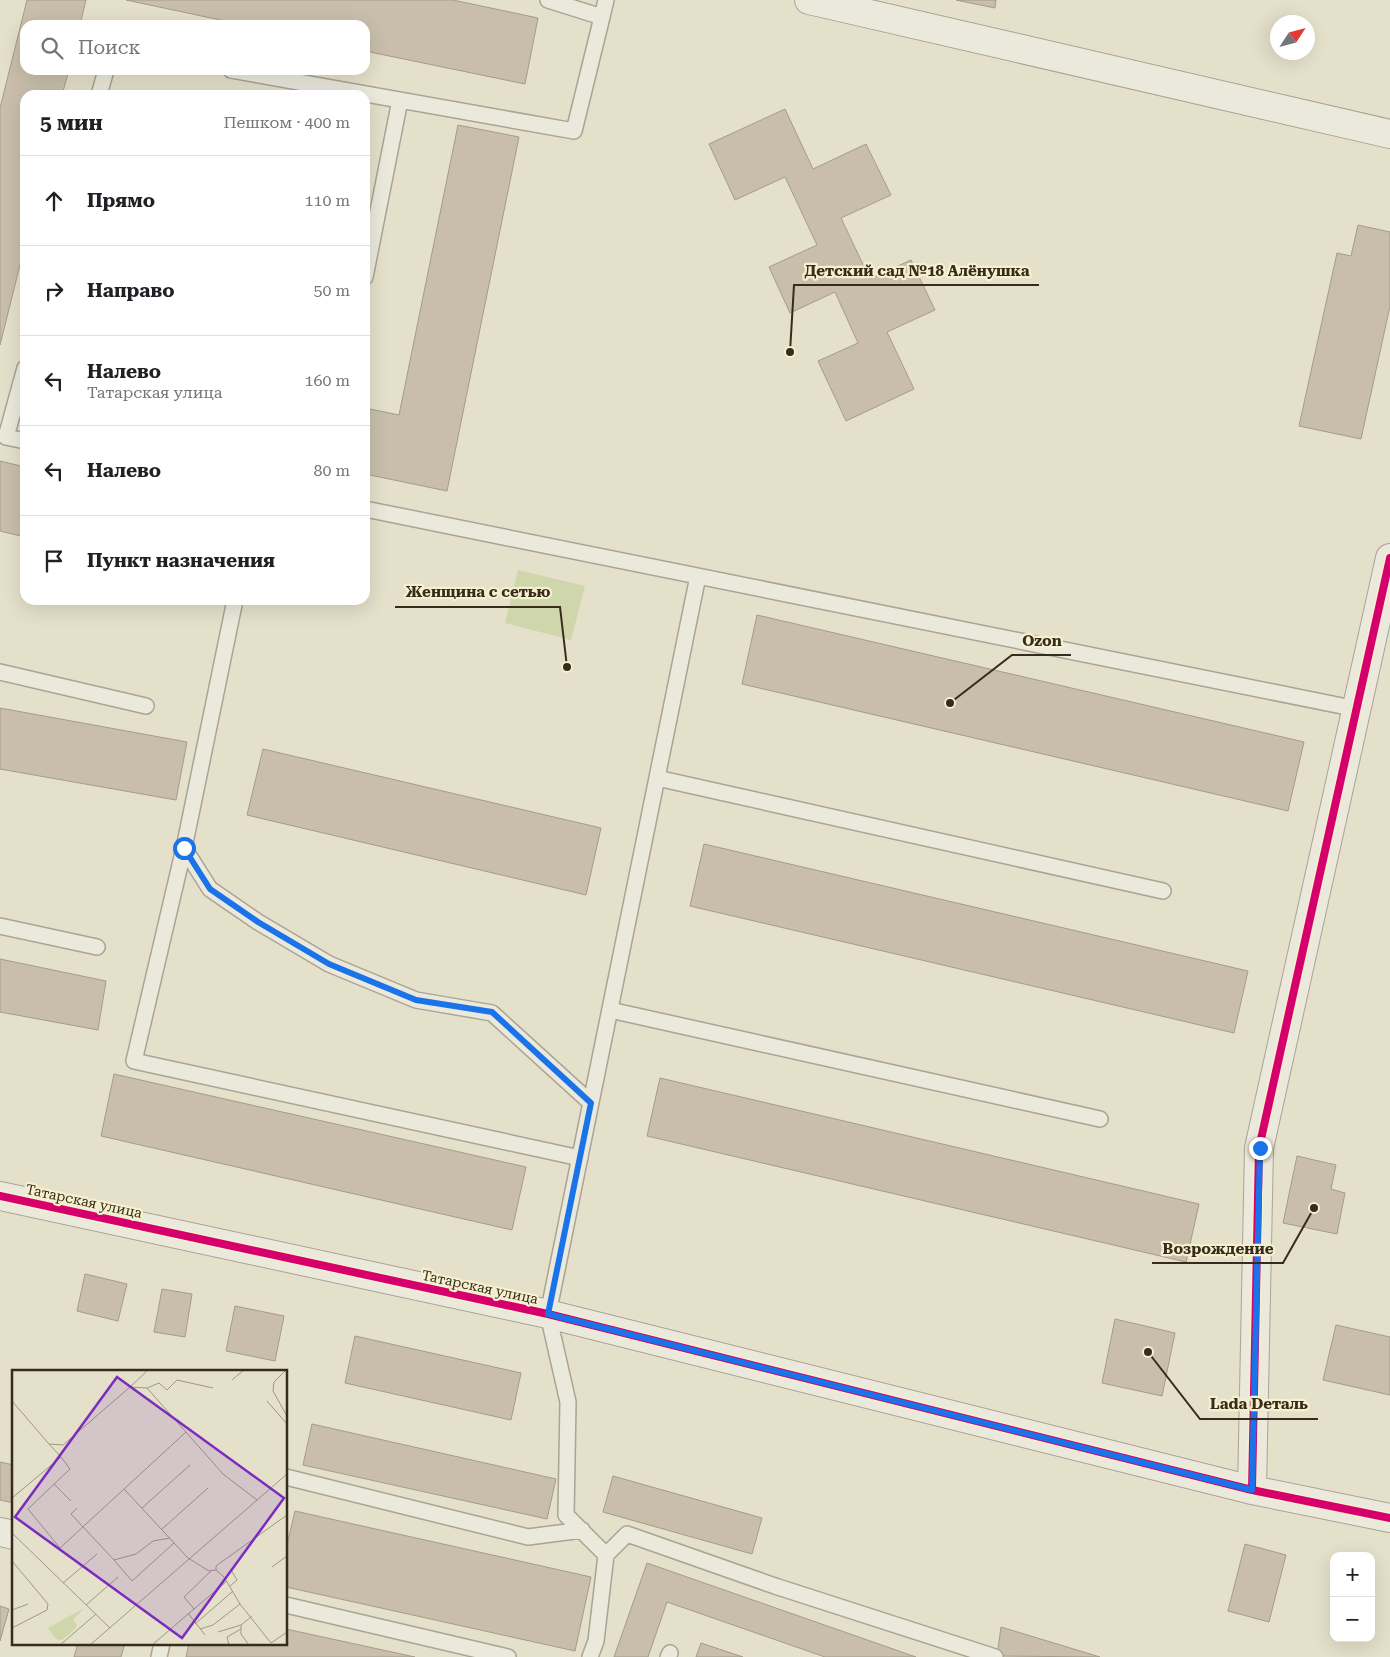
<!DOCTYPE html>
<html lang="ru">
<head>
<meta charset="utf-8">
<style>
  :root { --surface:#fff; --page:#f6f6f6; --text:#202124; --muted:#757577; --line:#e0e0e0 }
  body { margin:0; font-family:"Roboto Serif",serif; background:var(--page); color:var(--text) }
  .controls { position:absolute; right:15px; bottom:15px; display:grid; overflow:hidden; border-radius:10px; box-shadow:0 5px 20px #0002 }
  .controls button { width:45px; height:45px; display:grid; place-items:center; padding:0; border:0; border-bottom:1px solid var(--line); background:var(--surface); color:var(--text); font:25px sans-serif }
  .compass { position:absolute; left:1270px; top:15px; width:45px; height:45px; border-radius:50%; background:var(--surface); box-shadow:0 5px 20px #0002; rotate:54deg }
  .stop { position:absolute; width:15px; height:15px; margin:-11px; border:4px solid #1a73e8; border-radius:50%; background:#fff }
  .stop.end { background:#1a73e8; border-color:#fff; box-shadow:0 1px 5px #0008 }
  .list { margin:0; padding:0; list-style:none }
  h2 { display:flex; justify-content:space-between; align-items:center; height:65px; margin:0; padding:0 20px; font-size:21px }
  h2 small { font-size:16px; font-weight:400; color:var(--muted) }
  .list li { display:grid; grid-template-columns:32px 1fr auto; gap:15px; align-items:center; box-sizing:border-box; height:90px; padding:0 20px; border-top:1px solid var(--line) }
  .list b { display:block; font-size:19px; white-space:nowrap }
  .list p { margin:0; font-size:16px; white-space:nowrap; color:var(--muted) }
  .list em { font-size:16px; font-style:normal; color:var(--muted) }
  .icon { flex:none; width:28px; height:28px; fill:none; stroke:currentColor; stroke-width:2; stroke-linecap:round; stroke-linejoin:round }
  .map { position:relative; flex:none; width:1390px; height:1657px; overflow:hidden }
  .search { position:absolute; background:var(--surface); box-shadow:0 5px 20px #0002; left:20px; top:20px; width:350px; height:55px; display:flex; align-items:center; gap:12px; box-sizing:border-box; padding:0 18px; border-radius:15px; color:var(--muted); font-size:19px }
  .panel { position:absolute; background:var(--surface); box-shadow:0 5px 20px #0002; left:20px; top:90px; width:350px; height:515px; border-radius:15px }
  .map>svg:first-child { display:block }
  .green { fill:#d0d6ac }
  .building { fill:#c8beab; stroke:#a49b89 }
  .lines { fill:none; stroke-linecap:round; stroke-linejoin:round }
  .service-casing { stroke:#a9a494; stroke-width:18 }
  .minor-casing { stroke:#a9a494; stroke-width:30 }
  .service { stroke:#ebe8dc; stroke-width:15 }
  .minor { stroke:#ebe8dc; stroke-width:28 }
  .cycleway-casing { stroke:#f6f0cf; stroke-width:11 }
  .cycleway { stroke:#d6006c; stroke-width:8 }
  .route { stroke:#1a73e8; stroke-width:6 }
  .labels { text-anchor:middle; stroke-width:4.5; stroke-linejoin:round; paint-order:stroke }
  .street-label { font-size:14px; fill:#372c1c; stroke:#f6f0cf }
  .inset-road { fill:none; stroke:#9f9884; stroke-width:1 }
  .view { fill:#7b2cbf; fill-opacity:0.15; stroke:#7b2cbf; stroke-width:2.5 }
  .inset-edge { fill:none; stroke:#372c1c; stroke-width:2.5 }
  .leader { fill:none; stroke:#372c1c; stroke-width:2 }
  .callout-dot { fill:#372c1c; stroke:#f6f0cf; stroke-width:2 }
  .callout-label { font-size:15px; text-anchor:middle; font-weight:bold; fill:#372c1c; stroke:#f6f0cf; stroke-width:4.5; stroke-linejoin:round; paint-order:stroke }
</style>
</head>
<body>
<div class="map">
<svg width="1390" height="1657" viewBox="0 0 1390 1657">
  <rect width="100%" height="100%" fill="#e4e0ca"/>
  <path class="green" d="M518,570L585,586L571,640L505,623Z"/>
  <path class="building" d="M27,0H86L80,25H25V70H69L62,95H25V245L0,345V108Z
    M126,0H453L538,18L525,84L365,51V25H244Z
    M956,0H996L995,8Z
    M785,109L813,169L866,144L891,195L841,218L870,279L911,260L935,310L887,332L914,389L846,421L818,361L858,343L835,292L790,313L769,267L817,245L785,177L735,200L709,144Z
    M458,125L519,137L447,491L365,474V408L399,415Z
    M1358,225L1390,232V306L1361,439L1299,426L1337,253L1351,256Z
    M0,461L25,467V537L0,531Z
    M757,615L1304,742L1288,811L742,684Z
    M0,708L187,742L176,800L0,769Z
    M263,749L601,828L586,895L247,815Z
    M704,844L1248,971L1234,1033L690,906Z
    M0,959L106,981L98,1030L0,1012Z
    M114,1074L526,1167L512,1230L101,1136Z
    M660,1078L1199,1204L1186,1262L647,1136Z
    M1297,1156L1336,1165L1331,1189L1345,1193L1337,1234L1283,1223Z
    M85,1274L127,1284L118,1321L77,1311Z
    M162,1289L192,1294L185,1337L154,1332Z
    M235,1306L284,1316L275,1361L226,1351Z
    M1115,1319L1175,1333L1162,1396L1102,1383Z
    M1336,1325L1390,1337V1395L1323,1380Z
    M355,1336L521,1373L511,1420L345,1383Z
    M312,1424L556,1479L547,1519L303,1465Z
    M0,1462L14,1465V1503L0,1500Z
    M613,1476L762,1518L752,1554L603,1512Z
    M295,1511L591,1577L575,1651L286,1587V1549Z
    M1245,1544L1286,1555L1269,1622L1228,1611Z
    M647,1563L916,1657H825L667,1602L648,1657H614Z
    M0,1606L9,1609L0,1641Z
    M1001,1627L1100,1657L997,1656Z
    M286,1629L415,1657H186L189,1643H286Z
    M78,1643H125L121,1657H74Z
    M701,1643L743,1657H696Z"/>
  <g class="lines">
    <g class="service-casing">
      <path id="service" d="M548,0L602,17L606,0
        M231,70L574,131L602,17
        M99,95L106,70
        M365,277L400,100
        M25,368L6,437L25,441
        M365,509L1357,709
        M235,600L184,848L210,889L258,922L329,964L416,1000L492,1013L591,1103
        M0,672L146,706
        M657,778L1163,891
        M184,848L134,1061L580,1158
        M0,926L97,947
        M610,1010L1100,1119
        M286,1477L528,1537L582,1530
        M606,1555L627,1534L775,1586L995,1657
        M286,1605L508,1657
        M159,1657L162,1643
        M590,1657L596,1641L606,1555L566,1515L568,1402L548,1314L698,576
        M668,1657L670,1653"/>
    </g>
    <g class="minor-casing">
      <path id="minor" d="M809,0L1390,134
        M0,1196L548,1314L1252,1490L1390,1518
        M1252,1490L1259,1148L1390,558
        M0,1532L14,1535"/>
    </g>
    <use href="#service" class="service"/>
    <use href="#minor" class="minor"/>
    <g class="cycleway-casing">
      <path id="cycleway" d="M0,1196L548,1314L1252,1490L1390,1518
        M1252,1490L1259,1148L1390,558"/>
    </g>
    <use href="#cycleway" class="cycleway"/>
  </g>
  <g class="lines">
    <path class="route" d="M184,848L210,889L258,922L329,964L416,1000L492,1012L591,1103L548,1314L1252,1490L1260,1148"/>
  </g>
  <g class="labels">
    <g class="street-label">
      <text transform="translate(84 1201) rotate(12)" y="5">Татарская улица</text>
      <text transform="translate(480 1287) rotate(12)" y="5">Татарская улица</text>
    </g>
  </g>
  <g transform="translate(12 1370)">
    <rect width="275" height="275" fill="#e4e0ca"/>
    <path d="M72,238L61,250L65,255L63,259L50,270L44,269L36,258Z" fill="#d0d6ac"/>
    <path class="inset-road" d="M274,0L262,12L261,21L275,46M220,10L232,0M118,17L136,0M135,18L147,13L155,20L165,10L201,18M0,31L37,74L51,75L118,17L135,18L211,104L245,130M255,31L275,54M49,87L58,99L16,139L48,178L174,62M42,114L59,131M112,119L176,188L197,201L204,200L212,207L228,234L259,273L275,262M0,128L49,87L37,74M65,138L59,144L102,190L124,184L141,171L158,168M130,138L178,95M150,159L196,118M0,163L98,258M102,190L120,211L162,173M0,191L36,234L35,240L0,258M260,197L275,186M200,200L172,227L182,239L215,211M204,200V196L275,145M51,213L85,184M218,216L225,210L219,200M74,235L106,207M0,240L16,234M176,243L193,265M183,254L221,221M188,259L201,255L228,234M206,262L229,255M48,275L84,244M78,275L275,104M140,275L182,239M217,275L215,267L229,259M237,275L229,264V255L240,246"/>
    <path class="view" d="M105,7L272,128L170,268L3,147Z"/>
    <rect width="275" height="275" class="inset-edge"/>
  </g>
  <path class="leader" d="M790 352L794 285H1039M567 667L560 607H395M950 703L1012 655H1071M1314 1208L1283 1263H1152M1148 1352L1200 1419H1318"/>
  <g class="callout-dot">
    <circle cx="790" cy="352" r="5"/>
    <circle cx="567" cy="667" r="5"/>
    <circle cx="950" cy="703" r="5"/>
    <circle cx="1314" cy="1208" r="5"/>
    <circle cx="1148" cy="1352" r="5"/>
  </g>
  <g class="callout-label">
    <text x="917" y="276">Детский сад №18 Алёнушка</text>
    <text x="478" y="597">Женщина с сетью</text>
    <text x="1042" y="646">Ozon</text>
    <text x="1218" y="1254">Возрождение</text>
    <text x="1259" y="1409">Lada Dеталь</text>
  </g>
</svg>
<div class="controls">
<button>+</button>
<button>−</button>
</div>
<svg class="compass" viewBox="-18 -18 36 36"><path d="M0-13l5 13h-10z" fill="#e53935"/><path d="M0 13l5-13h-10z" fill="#757577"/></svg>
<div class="stop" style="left:184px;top:848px"></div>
<div class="stop end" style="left:1260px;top:1148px"></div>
<div class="search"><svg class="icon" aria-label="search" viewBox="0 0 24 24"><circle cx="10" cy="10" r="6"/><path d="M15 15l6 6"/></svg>Поиск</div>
<section class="panel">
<h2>5 мин<small>Пешком · 400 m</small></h2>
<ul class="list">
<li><svg class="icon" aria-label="ahead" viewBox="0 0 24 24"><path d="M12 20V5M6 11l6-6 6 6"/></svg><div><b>Прямо</b></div><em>110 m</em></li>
<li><svg class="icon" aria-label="right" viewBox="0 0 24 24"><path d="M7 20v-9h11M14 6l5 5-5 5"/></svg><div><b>Направо</b></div><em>50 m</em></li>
<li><svg class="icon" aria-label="left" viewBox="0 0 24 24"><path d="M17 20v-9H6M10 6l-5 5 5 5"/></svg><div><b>Налево</b><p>Татарская улица</p></div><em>160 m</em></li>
<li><svg class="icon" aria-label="left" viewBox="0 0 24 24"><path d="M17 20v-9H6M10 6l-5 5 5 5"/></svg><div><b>Налево</b></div><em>80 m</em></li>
<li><svg class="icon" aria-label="arrive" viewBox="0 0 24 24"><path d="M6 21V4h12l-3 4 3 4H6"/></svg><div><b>Пункт назначения</b></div></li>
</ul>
</section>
</div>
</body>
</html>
